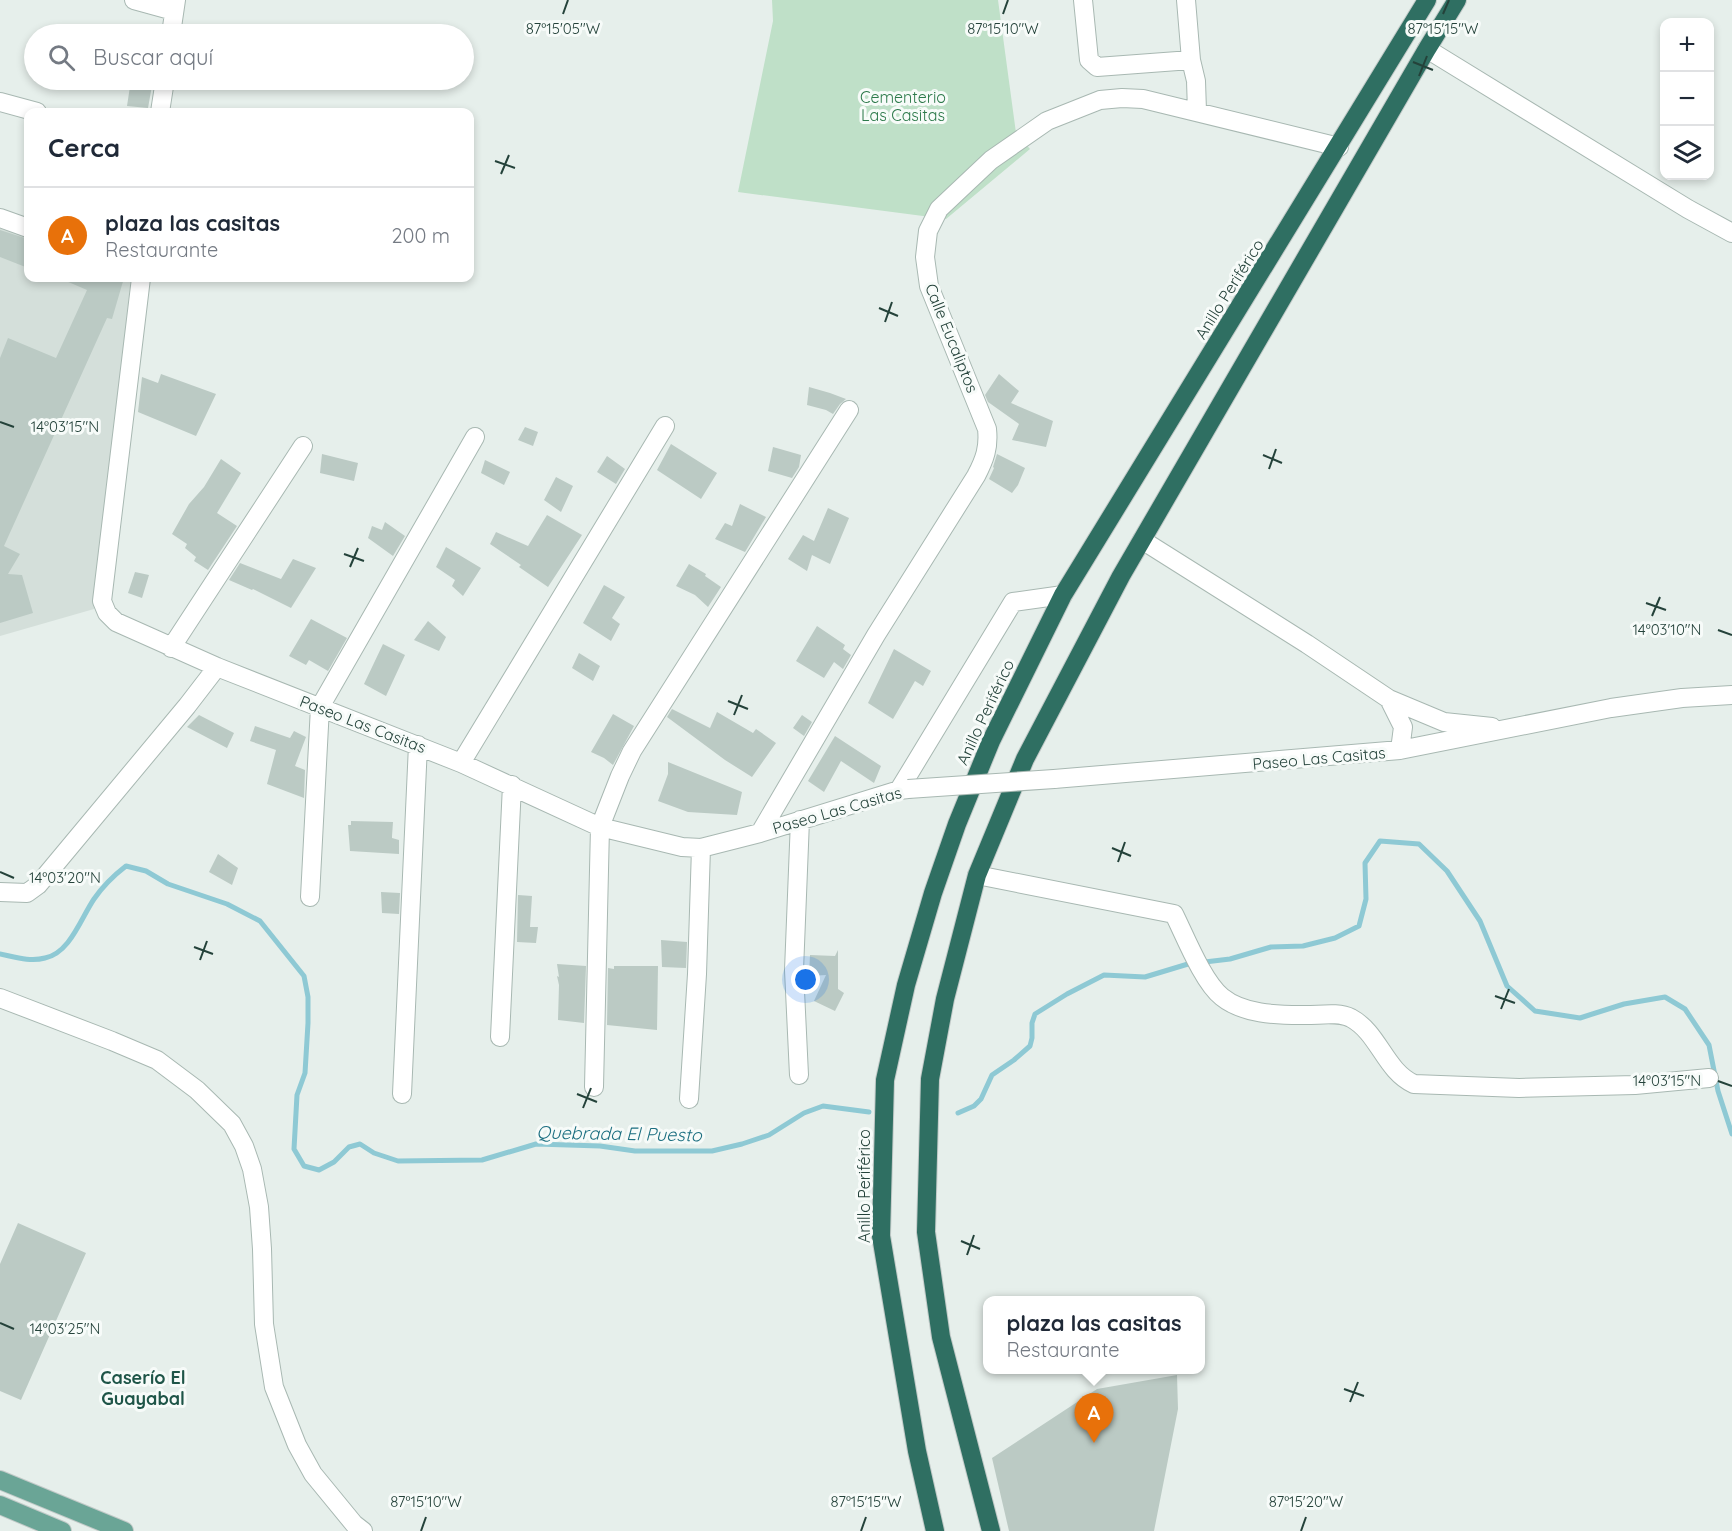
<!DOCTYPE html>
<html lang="es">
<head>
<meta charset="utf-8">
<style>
  :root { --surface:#fff; --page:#f6f6f7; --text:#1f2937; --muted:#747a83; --line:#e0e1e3; --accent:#7f5249 }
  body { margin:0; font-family:Quicksand,sans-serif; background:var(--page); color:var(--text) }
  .controls { position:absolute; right:18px; top:18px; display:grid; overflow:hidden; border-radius:12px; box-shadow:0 3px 9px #0003 }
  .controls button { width:54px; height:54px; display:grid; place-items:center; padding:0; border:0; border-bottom:2px solid var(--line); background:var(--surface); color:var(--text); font:30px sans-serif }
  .you { position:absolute; left:806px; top:980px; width:21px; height:21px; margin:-15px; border:4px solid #fff; border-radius:50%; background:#1a73e8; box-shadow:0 0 0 9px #1a73e833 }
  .badge { display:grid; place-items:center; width:39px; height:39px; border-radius:50%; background:var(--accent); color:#fff; font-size:20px; font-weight:700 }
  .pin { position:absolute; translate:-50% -50px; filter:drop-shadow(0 2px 3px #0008) }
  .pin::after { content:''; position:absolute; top:32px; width:21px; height:18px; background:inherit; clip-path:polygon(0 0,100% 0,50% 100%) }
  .popup { position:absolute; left:983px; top:1296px; width:222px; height:78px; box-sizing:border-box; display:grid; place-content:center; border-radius:12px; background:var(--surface); filter:drop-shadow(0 2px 4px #0005); font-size:20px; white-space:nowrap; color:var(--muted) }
  .popup b { font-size:22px; color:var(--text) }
  .popup::after { content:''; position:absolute; left:50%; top:100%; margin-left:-12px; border:12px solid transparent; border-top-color:var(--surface) }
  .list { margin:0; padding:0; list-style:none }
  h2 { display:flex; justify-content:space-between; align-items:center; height:78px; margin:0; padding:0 24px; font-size:26px }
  h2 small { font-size:20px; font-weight:400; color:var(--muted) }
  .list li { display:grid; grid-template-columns:39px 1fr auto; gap:18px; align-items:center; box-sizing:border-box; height:96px; padding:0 24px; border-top:2px solid var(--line) }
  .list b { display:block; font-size:22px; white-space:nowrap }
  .list p { margin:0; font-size:20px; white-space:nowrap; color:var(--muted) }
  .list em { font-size:20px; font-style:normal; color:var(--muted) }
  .icon { flex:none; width:33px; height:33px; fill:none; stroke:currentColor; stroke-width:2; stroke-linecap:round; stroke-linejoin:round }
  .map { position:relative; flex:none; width:1732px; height:1531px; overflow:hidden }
  .search { position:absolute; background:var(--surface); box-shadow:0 3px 9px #0003; left:24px; top:24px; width:450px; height:66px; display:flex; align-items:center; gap:15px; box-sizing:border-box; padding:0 21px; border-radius:33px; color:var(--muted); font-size:22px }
  .panel { position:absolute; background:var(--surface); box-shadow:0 3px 9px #0003; left:24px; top:108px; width:450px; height:174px; border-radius:12px }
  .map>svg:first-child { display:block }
  .built { fill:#d4dfda }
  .green { fill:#bfe0c8 }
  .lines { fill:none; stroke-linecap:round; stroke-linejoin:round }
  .stream { stroke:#8ec9d4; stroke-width:5 }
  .building { fill:#bbcac4 }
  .minor-casing { stroke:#a8b8b2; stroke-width:20 }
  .major-casing { stroke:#c2cac8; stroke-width:20 }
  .highway-casing { stroke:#c2cac8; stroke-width:20 }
  .minor { stroke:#fff; stroke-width:18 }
  .major { stroke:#6aa596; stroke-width:18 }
  .highway { stroke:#2f6f62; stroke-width:18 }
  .minor-bridge-casing { stroke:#a8b8b2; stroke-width:20; stroke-linecap:butt }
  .minor-bridge { stroke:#fff; stroke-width:18 }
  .ticks { fill:none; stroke:#24423a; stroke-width:2 }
  .labels { text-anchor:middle; stroke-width:6; stroke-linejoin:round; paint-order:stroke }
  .park-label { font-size:16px; fill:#2d7a4b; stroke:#f7fbf9 }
  .street-label { font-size:16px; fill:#24423a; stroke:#f7fbf9 }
  .water-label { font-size:18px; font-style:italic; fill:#1c6f80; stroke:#f7fbf9 }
  .neighbourhood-label { font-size:18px; font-weight:bold; fill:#1f5548; stroke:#f7fbf9 }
  .ticks-label { font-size:15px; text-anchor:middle; fill:#24423a; stroke:#f7fbf9; stroke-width:6; stroke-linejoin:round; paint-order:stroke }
</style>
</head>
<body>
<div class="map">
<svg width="1732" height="1531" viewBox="0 0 1732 1531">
  <rect width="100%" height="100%" fill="#e6efeb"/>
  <path class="built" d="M0,225L28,235V278H131L94,609L0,636Z"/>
  <path class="green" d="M772,0H998L1016,133L1030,149L946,219L738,192L773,21Z"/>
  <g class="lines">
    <path class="stream" d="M0,954C15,957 30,962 45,958C70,953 81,918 94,899C103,886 113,876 126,866L146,871L168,884L227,904L260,921L304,976L308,997V1023L305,1073L297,1095L294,1149L304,1166L319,1170L334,1162L349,1147L360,1144L374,1153L398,1161L482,1160L536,1144L600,1146L635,1151H712L742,1144L769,1135L804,1113L823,1106L869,1112
      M958,1113L974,1106L981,1099L992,1075L1014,1060L1030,1046L1032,1038V1023L1035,1014L1067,994L1104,975L1145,977L1188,964L1230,959L1271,947L1303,946L1335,938L1359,926L1366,899L1365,863L1380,841L1419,844L1447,871L1480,921L1507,986L1535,1011L1580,1018L1624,1004L1665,997L1685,1009L1709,1045L1718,1091L1732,1134"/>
  </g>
  <path class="building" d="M131,80H153L148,108L127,106Z
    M0,230L28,239V268L0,257Z
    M59,278H124L112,319L107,318L4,546L20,554L8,574L22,575L33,613L0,623V358L8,338L56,358L87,290Z
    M161,374L216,394L196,436L138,412L142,377L158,383Z
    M999,374L1019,391L1011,403L1053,421L1046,447L1012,440L1019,424L988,402L985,395Z
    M809,387L830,393L846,399L840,404L833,414L826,410L807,405Z
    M525,427L538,432L533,446L518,440Z
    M671,444L717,473L701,499L657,470Z
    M773,447L801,455L799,467L792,478L768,471Z
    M322,454L358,463L354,481L320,473Z
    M997,454L1025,468L1018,485L1012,493L989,479L994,468L993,467Z
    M607,456L625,469L616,484L597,472Z
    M221,459L241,473L217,513L237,526L208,570L194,561L196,557L185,548L187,544L172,534L189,504L204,487Z
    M485,460L510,472L504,485L481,473Z
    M556,477L573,486L561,512L544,500Z
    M740,504L766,517L745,552L715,539L725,523L732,526Z
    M828,508L849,518L830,564L812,555L807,571L788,559L803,535L814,541Z
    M547,515L582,535L548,587L519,567L521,565L490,544L496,532L528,546Z
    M385,522L405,536L393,556L368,538L372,526L382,530Z
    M446,547L481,568L463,596L452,586L455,580L436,567Z
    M293,559L316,568L291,608L253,589L252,590L229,580L240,563L281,579Z
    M689,564L706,574L705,576L721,587L708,607L695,595L676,586Z
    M135,572L149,575L142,598L128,593Z
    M604,585L625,597L612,618L620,624L611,641L583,623Z
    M311,619L347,638L328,671L309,660L306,665L289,656Z
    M428,621L446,637L439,651L414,640Z
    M817,626L845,645L843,649L851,655L843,669L834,662L824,678L796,661Z
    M383,644L405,655L386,696L364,684Z
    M894,649L931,671L923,686L915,681L893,719L868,703Z
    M579,653L600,666L593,681L572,668Z
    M672,709L710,728L717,712L753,733L756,729L776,743L752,777L725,760L667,717Z
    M613,714L634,726L613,765L604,758L591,752Z
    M199,715L234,733L227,748L187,727Z
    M802,715L812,722L804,736L793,728Z
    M255,726L290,738L294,731L306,737L295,766L305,770L304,798L267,784L276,750L250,741Z
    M835,736L881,766L874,783L841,761L824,792L808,781Z
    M668,762L742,792L737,815L688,812L658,801L668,774Z
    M351,821L393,822L392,836V838L399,840V854L350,851L348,825H351Z
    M218,854L238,868L232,885L209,872Z
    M381,892L400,893L399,914L382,913Z
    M518,895L532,896L530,927H538L536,943L517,942Z
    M661,940L687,942L686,968L662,967Z
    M838,950V989L844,993L835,1011L814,1001L826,975L809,976L810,955L835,956Z
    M557,964L586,966L584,1023L558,1020L559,985L557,976L559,977Z
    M614,966H658L657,1030L607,1025L608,968L614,969Z
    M18,1223L86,1253L21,1400L0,1391V1264Z
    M1177,1375L1178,1409L1154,1531H1009L992,1458L1097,1389Z"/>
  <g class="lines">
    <g class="minor-casing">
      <path id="minor" d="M134,0L174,11
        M1083,0L1089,60L1097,67L1191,60
        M1186,0L1191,60L1196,81L1197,111
        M171,34L176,0
        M1427,49L1688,209L1732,233
        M0,102L37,112
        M160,112L165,80
        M0,218L28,228
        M141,278L102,601L107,613L116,622L217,667L461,763L600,827L682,847L701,848L760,833L899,790L908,789
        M1142,540L1307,644L1389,699L1444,722L1492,727
        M171,648L303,446
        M1389,699L1403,727L1400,750
        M461,763L665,426
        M1054,779L1400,750L1611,708L1682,698L1732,695
        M899,790L1013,602L1063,595
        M760,833L876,635L976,476C985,459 989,447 987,429L929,286L925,257L928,231L939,209L991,160L1047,121L1100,100L1122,98L1143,99L1339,147
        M977,875L1174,914C1185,936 1203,982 1222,997C1243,1014 1276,1015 1301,1015C1317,1016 1337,1011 1351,1018C1379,1033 1385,1071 1414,1084L1519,1088L1635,1085L1709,1078
        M0,892L27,893L38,885L187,706L217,667
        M310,897L320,707L475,437
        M0,998L112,1041L157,1060L197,1090L232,1124L244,1146L252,1169L259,1207L262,1249L264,1324L274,1387L297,1445L313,1474L354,1524L363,1531
        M500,1037L512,785
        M799,1075L794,970L800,820
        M594,1087L600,827L620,776L632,751L849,410
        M402,1094L418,745
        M689,1099L697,974L701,848"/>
    </g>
    <g class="major-casing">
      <path id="major" d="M0,1480L124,1531
        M0,1505L62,1531"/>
    </g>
    <g class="highway-casing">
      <path id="highway" d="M935,1531L917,1451L881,1236L885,1080L906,985L933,893L957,824L991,741L1063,595L1427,0
        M991,1531L941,1337L926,1232L930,1079L945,999L977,875L1025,759L1121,576L1427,49L1457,0"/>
    </g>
    <use href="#minor" class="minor"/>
    <use href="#major" class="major"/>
    <use href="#highway" class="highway"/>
    <g class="minor-bridge-casing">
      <path id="minor-bridge" d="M908,789L1054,779"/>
    </g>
    <use href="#minor-bridge" class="minor-bridge"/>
  </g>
  <path class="ticks" d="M563,14L568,0M1003,14L1008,0M1443,14L1449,0M1413,62L1433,70M1419,76L1427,56M495,161L515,168M501,174L509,155M879,308L898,316M885,322L892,302M0,422L14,427M1263,455L1282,463M1269,469L1276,449M344,554L364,561M350,567L358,548M1646,603L1666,610M1652,616L1660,597M1718,630L1732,635M728,701L748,709M734,715L742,695M1112,848L1131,856M1118,862L1125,842M0,872L14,878M194,947L213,954M200,960L207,941M1495,996L1515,1003M1501,1009L1509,989M1718,1081L1732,1086M577,1094L597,1102M583,1108L591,1088M961,1241L980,1249M967,1255L974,1235M0,1323L14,1329M1344,1389L1364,1396M1350,1402L1358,1382M421,1531L426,1517M861,1531L866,1517M1301,1531L1306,1517"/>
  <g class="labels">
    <g class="park-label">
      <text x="903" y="103">Cementerio<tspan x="903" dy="18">Las Casitas</tspan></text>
    </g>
    <g class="street-label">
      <text transform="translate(1229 289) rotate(-58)" y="6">Anillo Periférico</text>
      <text transform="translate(952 338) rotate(68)" y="6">Calle Eucaliptos</text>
      <text transform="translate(985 712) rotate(-65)" y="6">Anillo Periférico</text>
      <text transform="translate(363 724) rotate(21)" y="6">Paseo Las Casitas</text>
      <text transform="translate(1319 758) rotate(-5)" y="6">Paseo Las Casitas</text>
      <text transform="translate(837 810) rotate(-16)" y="6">Paseo Las Casitas</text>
      <text transform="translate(864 1186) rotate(-90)" y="6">Anillo Periférico</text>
    </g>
    <g class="water-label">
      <text transform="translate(619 1134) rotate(1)" y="6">Quebrada El Puesto</text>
    </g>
    <g class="neighbourhood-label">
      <text x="143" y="1384">Caserío El<tspan x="143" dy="21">Guayabal</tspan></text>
    </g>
  </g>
  <g class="ticks-label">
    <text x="1003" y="34">87°15'10"W</text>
    <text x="1443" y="34">87°15'15"W</text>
    <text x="563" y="34">87°15'05"W</text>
    <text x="65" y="432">14°03'15"N</text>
    <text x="1667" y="635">14°03'10"N</text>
    <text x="65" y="883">14°03'20"N</text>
    <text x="1667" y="1086">14°03'15"N</text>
    <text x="65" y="1334">14°03'25"N</text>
    <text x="426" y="1507">87°15'10"W</text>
    <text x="866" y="1507">87°15'15"W</text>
    <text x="1306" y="1507">87°15'20"W</text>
  </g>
</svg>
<div class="controls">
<button>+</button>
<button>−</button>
<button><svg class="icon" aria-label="layers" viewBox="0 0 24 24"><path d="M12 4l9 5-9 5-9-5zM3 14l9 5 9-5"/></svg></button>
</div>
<div class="you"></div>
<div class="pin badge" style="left:1094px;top:1443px;background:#e8710a">A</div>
<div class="popup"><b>plaza las casitas</b>Restaurante</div>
<div class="search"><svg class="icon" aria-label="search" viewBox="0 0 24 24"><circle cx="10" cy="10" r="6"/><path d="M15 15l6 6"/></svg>Buscar aquí</div>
<section class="panel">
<h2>Cerca<small></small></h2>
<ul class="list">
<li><span class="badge" style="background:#e8710a">A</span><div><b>plaza las casitas</b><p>Restaurante</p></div><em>200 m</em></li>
</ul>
</section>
</div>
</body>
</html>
